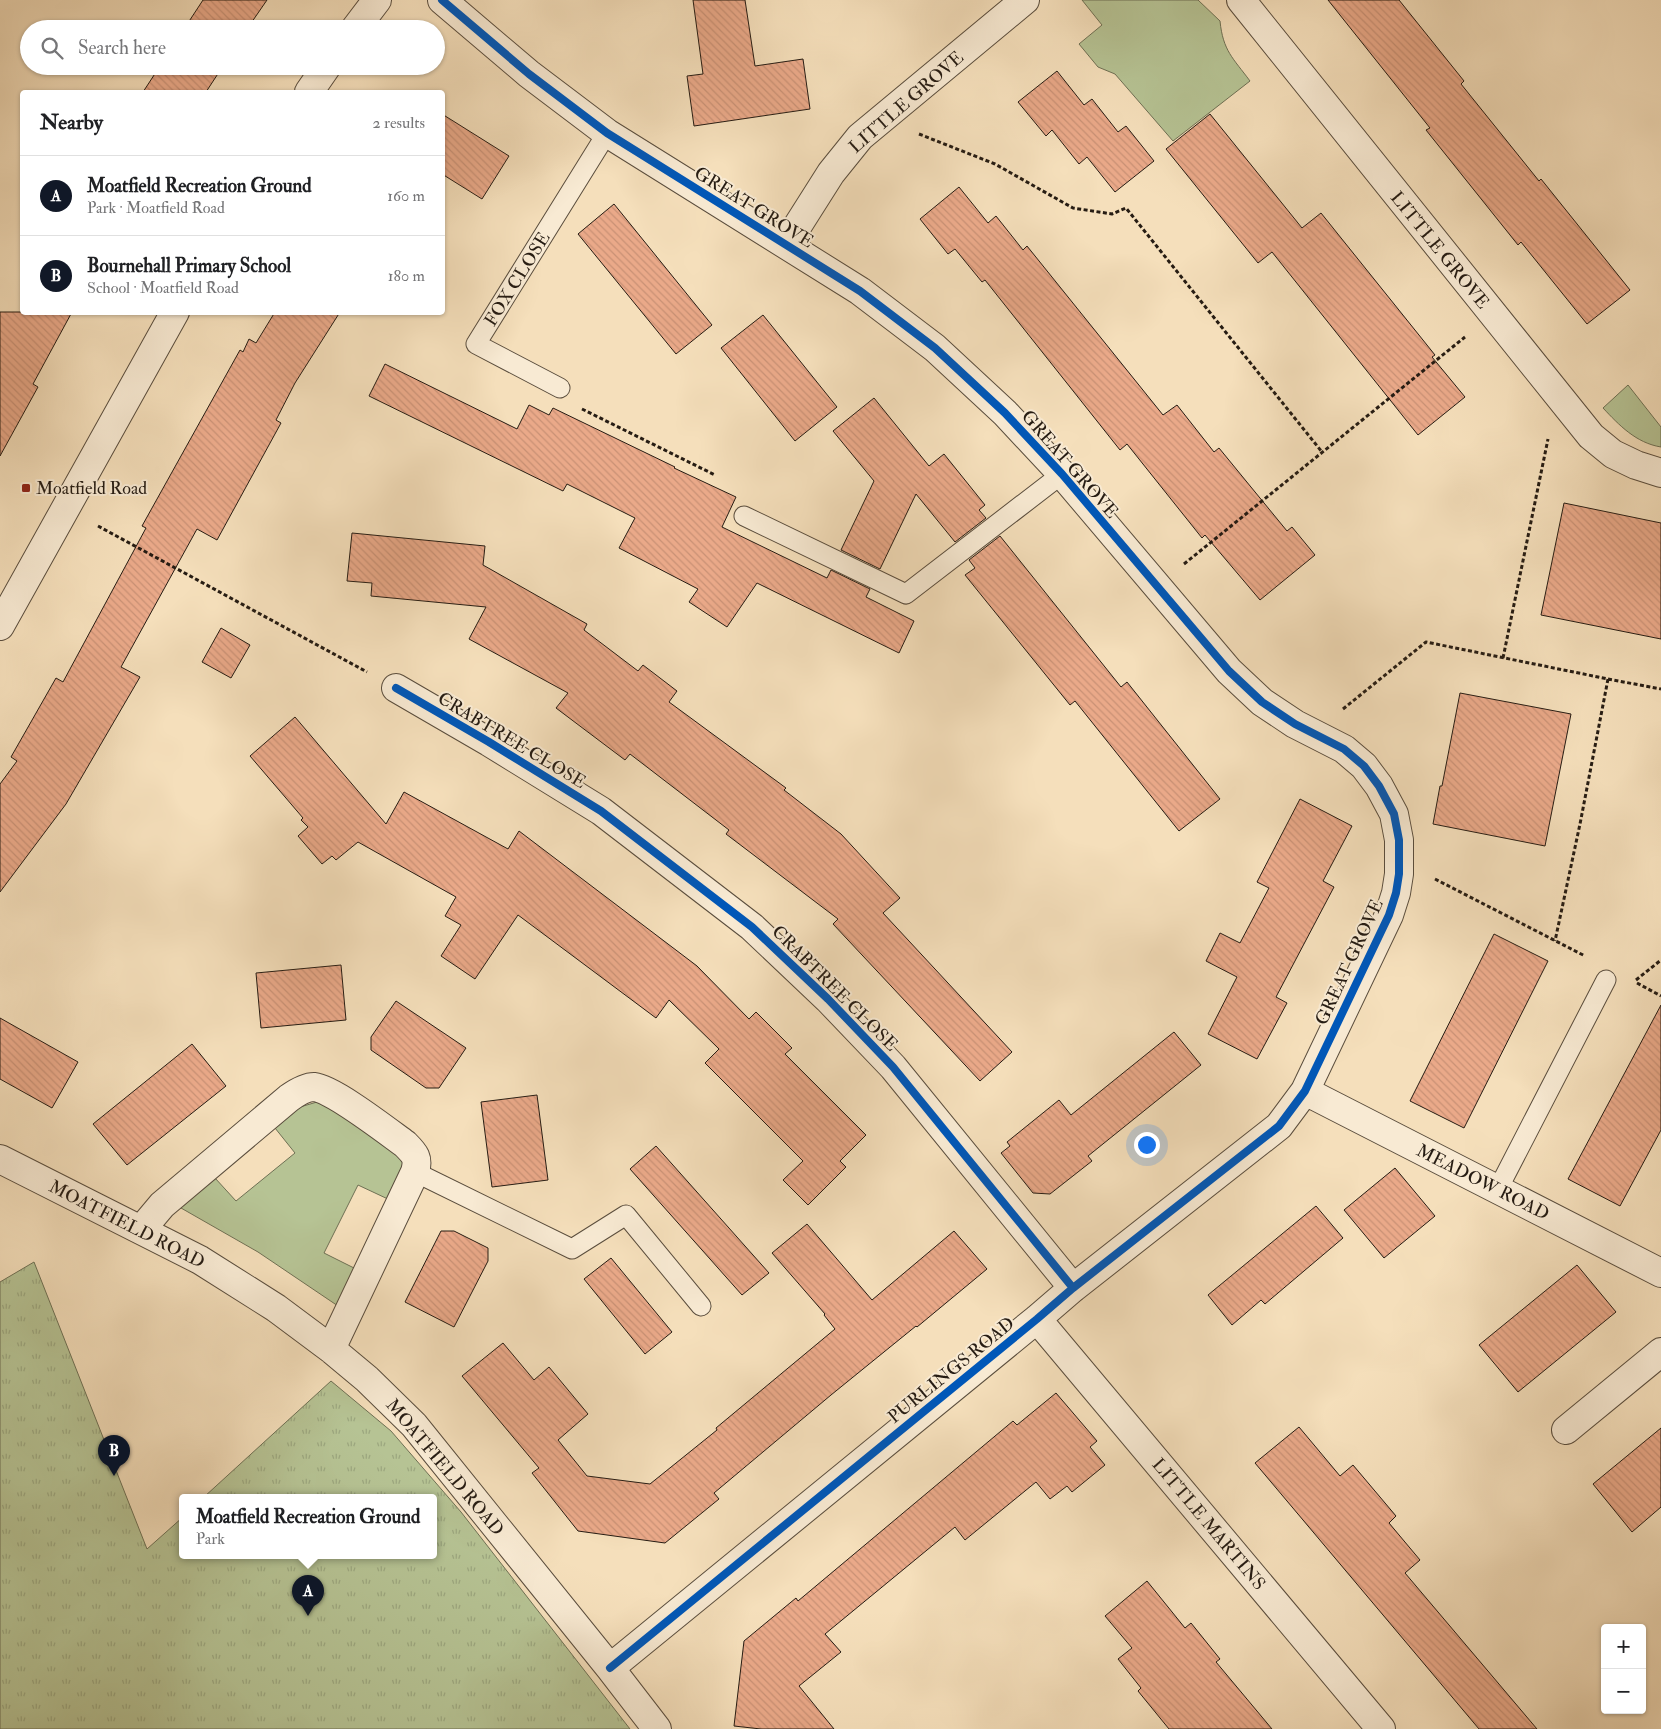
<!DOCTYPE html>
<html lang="en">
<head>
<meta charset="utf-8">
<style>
  :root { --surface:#fff; --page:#f2f2f2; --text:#202124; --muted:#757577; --line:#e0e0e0; --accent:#111827 }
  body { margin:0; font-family:"IM FELL Double Pica",serif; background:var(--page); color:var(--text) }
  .controls { position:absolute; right:15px; bottom:15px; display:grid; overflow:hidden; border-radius:5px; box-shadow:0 1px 4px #0004 }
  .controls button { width:45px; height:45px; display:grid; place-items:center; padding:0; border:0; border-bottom:1px solid var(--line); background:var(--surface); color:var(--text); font:25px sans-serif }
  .you { position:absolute; left:1146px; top:1144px; width:18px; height:18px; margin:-12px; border:4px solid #fff; border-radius:50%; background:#1a73e8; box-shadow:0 0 0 8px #1a73e833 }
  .badge { display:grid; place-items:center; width:32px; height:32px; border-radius:50%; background:var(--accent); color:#fff; font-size:16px; font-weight:700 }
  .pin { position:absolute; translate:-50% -41px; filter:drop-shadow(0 1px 2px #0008) }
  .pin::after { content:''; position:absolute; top:26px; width:18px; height:15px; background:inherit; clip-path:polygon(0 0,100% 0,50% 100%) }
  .popup { position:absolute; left:179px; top:1494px; width:258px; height:65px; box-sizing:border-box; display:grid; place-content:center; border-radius:5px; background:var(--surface); filter:drop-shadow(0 1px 4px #0005); font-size:16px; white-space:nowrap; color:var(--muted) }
  .popup b { font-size:19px; color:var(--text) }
  .popup::after { content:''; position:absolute; left:50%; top:100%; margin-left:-10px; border:10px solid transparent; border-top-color:var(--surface) }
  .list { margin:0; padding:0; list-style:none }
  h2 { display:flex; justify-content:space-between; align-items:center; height:65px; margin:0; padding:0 20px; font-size:21px }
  h2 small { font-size:16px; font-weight:400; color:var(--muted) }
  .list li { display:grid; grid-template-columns:32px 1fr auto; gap:15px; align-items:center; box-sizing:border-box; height:80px; padding:0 20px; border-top:1px solid var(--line) }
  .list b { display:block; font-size:19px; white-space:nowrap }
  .list p { margin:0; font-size:16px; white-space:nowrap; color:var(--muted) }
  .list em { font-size:16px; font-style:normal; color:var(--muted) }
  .icon { flex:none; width:28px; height:28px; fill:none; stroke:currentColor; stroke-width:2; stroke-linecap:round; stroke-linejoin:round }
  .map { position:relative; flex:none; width:1661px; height:1729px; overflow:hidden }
  .search { position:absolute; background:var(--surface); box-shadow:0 1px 4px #0004; left:20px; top:20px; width:425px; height:55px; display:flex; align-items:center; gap:12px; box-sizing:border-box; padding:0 18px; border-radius:28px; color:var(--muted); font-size:19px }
  .panel { position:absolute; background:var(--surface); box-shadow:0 1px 4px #0004; left:20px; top:90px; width:425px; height:225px; border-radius:5px }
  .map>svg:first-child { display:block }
  .grass { fill:#b6c394; stroke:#6e7054 }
  .park { fill:url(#park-tufts); stroke:#6e7054 }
  .building { fill:url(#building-back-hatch); stroke:#261c13 }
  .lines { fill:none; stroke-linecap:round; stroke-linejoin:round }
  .service-casing { stroke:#5a4d3d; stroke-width:21 }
  .minor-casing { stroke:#5a4d3d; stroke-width:30 }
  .tertiary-casing { stroke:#5a4d3d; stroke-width:30 }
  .path { stroke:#261c13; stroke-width:3; stroke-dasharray:4 2.5; stroke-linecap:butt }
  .service { stroke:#f8ead3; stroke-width:19 }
  .minor { stroke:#f8ead3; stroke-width:28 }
  .tertiary { stroke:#f8ead3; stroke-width:28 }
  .cycleway-casing { stroke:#f8ead3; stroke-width:11 }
  .cycleway { stroke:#0057b8; stroke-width:8 }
  .poi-dot { fill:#8f2418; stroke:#f8ead3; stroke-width:2 }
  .labels { text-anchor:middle; stroke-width:4; stroke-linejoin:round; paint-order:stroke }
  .street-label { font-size:18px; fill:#261c13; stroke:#f8ead3 }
  .poi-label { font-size:18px; fill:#261c13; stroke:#f8ead3; text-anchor:start }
</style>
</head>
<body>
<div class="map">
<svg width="1661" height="1729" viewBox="0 0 1661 1729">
  <defs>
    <pattern id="park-tufts" width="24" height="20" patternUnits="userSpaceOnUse" patternTransform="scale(1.25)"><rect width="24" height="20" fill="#b6c394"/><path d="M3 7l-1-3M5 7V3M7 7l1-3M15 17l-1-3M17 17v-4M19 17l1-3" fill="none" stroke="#9ca77f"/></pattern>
    <pattern id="building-back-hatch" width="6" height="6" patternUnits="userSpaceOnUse" patternTransform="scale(1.25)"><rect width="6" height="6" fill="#eaa989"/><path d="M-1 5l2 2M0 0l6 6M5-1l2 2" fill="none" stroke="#c99175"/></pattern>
  </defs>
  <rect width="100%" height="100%" fill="#f5dfbb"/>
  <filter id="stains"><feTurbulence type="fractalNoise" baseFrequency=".004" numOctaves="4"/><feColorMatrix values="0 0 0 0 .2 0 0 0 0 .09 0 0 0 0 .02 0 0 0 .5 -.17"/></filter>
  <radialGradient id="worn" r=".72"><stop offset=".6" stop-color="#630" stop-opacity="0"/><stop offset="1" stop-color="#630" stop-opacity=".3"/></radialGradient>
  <path class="grass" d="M1082,0H1198L1220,21C1223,51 1233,58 1250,81L1173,141L1115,74L1098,67L1079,44L1102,25Z
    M1628,385L1661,427V447C1636,443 1619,425 1603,408Z
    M317,1102L331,1107L399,1155L403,1163L404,1170L390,1200L358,1185L324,1253L356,1269L338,1306L258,1252L181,1208V1204L215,1178L236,1201L295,1153L275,1128L300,1107Z"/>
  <path class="park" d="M34,1262L147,1549L183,1517V1555H433V1497H204L331,1381L391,1431L461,1512L630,1729H0V1282Z"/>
  <path class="building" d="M203,0H267L247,29H184Z
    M693,0H745L755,66L803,59L810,109L694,126L687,76L703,74Z
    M1328,0H1399L1464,81L1461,84L1539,181L1541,179L1630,290L1587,324L1521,242L1518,245L1426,130L1430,128Z
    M160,66H223L206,92H143Z
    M1057,71L1084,105L1092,99L1118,132L1126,126L1154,161L1115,192L1087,157L1079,164L1052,130L1046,136L1018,102Z
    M442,114L509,156L482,199L442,174Z
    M1210,114L1302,228L1321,213L1435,355L1432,357L1465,397L1418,435L1272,252L1258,263L1166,149Z
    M959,187L988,223L996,216L1023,250L1027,246L1163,415L1177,405L1214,452L1219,448L1287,531L1292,527L1315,555L1260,600L1205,535L1202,538L1127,444L1120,450L985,280L982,282L955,249L948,254L920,219Z
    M614,204L712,325L676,354L578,234Z
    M0,312H72L33,384L38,387L0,456Z
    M275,312H340L295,383L276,420L281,423L217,540L197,529L121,667L140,677L66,804L0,892V784L17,761L11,757L56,678L63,682L146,528L142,526L240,350L243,352L249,339L256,343Z
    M763,315L837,407L795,441L721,348Z
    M385,364L517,429L529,405L549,415L553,408L675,467L674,468L736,497L722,527L827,578L831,570L870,589L866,597L914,621L899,653L757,583L727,627L689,602L698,589L619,548L635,518L567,484L563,491L369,396Z
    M874,398L929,466L944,454L985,505L979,510L986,518L955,542L916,494L880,569L841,550L874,481L833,431Z
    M1564,503L1661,523V639L1541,615Z
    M352,533L485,546L483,565L587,624L584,630L638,671L643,665L677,691L669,702L786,788L784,790L841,834L900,898L883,913L1012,1052L980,1081L833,924L838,919L726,834L729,830L630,754L625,760L556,708L568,693L469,639L486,607L371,596L372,583L347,581Z
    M1000,536L1121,687L1127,682L1220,799L1179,831L1075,701L1070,705L965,575L975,568L969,560Z
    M221,628L250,645L231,678L202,662Z
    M1460,693L1571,714L1545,846L1433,824L1440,786H1442Z
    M295,717L386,824L404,792L508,849L519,831L697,966L749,1019L756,1012L792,1048L785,1054L866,1135L840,1161L846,1167L808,1205L783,1180L803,1161L705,1063L719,1049L669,1000L656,1018L518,915L475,979L441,956L461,925L445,916L456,897L358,842L336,860L332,856L322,864L298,836L308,827L301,820L303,818L250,756Z
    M1300,799L1352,826L1323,881L1334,887L1276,997L1287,1003L1257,1059L1208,1034L1237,977L1206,961L1220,933L1240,943L1269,888L1257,882Z
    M1494,934L1548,961L1464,1128L1410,1101Z
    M341,965L346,1020L261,1028L256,973Z
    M396,1001L466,1048L439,1088H426L371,1050V1037Z
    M1661,1005V1130L1620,1206L1568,1179Z
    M0,1018L78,1062L52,1108L0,1079Z
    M1174,1032L1201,1065L1088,1156L1092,1161L1050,1194L1033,1193L1001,1153L1010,1146L1007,1142L1059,1100L1071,1115Z
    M192,1044L226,1086L127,1165L93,1124Z
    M537,1095L548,1180L492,1187L481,1102Z
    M656,1146L769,1273L742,1295L630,1169Z
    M1395,1168L1435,1216L1384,1258L1344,1210Z
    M1316,1206L1343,1238L1265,1304L1261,1300L1232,1325L1208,1295Z
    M807,1224L872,1300L954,1231L987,1269L917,1327L916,1326L831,1395L714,1493L719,1499L665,1543L578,1531L532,1473L539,1468L462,1376L503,1343L534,1380L549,1367L588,1414L558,1440L587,1476L650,1484L717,1430L716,1428L835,1329L824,1315L825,1314L772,1253Z
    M441,1231H454L488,1248V1261L454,1327L405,1302Z
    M611,1258L672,1332L645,1354L584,1279Z
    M1577,1265L1616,1312L1518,1392L1479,1345Z
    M1056,1393L1097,1441L1090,1447L1105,1465L1072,1492L1067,1486L1050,1499L1036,1482L965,1540L955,1527L825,1634L841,1652L799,1686L834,1729H761L734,1726L744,1641L796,1598L798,1601L1013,1421L1017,1425Z
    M1299,1427L1340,1476L1353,1465L1396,1516L1389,1523L1420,1560L1405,1573L1537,1729H1479L1255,1463Z
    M1661,1428V1507L1632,1532L1593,1484Z
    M1147,1581L1185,1628L1191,1623L1220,1659L1216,1662L1272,1729H1169L1138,1691L1141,1688L1118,1659L1132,1648L1105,1616Z"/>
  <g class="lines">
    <g class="service-casing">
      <path id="service" d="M560,388L476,344L607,133
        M744,516L906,594L1062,474
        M415,1172L572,1249L626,1215L701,1306
        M1498,1189L1606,980"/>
    </g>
    <g class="minor-casing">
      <path id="minor" d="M442,0L529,74L607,133L860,291L935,348L1005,413L1062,474L1229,671L1262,702L1295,724L1344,749L1364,766L1379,786L1394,814L1399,840V874L1396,893L1389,915L1305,1091L1279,1126L1073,1288L1037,1319L610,1668
        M1241,0L1591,436L1613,454L1636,465L1661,473
        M786,244L831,173L860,137L1025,0
        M396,688L489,742L601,811L752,927L828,999L893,1067L1073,1288
        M1305,1091L1661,1273
        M0,1159L200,1260L276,1308L331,1349L367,1379L414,1425L610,1668L657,1729
        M141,1230L162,1205L289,1098C296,1093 305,1087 314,1087C333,1089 387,1131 405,1144C415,1154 419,1158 415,1172L331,1349
        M1037,1319L1381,1729
        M1566,1430L1661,1352"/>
    </g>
    <g class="tertiary-casing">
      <path id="tertiary" d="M355,29L377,0
        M309,92L327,66
        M0,626L175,312"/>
    </g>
    <path class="path" d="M919,134L995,164L1073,208L1112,214L1126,208L1322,452
      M582,409L715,475
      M98,526L367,672
      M1184,564L1465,337
      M1503,658L1548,439
      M1608,679L1661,689
      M1343,709L1426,642L1608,679L1580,824L1555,941
      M1435,879L1585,956
      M1636,980L1661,960
      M1637,983L1661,996"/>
    <use href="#service" class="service"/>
    <use href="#minor" class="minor"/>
    <use href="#tertiary" class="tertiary"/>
    <g class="cycleway-casing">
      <path id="cycleway" d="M442,0L529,74L607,133L860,291L935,348L1005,413L1062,474L1229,671L1262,702L1295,724L1344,749L1364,766L1379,786L1394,814L1399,840V874L1396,893L1389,915L1305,1091L1279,1126L1073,1288L1037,1319L610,1668
        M396,688L489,742L601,811L752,927L828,999L893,1067L1073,1288"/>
    </g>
    <use href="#cycleway" class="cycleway"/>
  </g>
  <rect class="poi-dot" x="21" y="483" width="10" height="10" rx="2.5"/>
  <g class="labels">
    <g class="street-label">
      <text transform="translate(906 102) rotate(-41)" y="6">LITTLE GROVE</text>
      <text transform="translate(754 207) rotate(32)" y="6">GREAT GROVE</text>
      <text transform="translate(1440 250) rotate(51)" y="6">LITTLE GROVE</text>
      <text transform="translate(517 279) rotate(-58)" y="6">FOX CLOSE</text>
      <text transform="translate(1070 464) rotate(49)" y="6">GREAT GROVE</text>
      <text transform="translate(512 740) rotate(31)" y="6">CRABTREE CLOSE</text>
      <text transform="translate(1349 962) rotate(-65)" y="6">GREAT GROVE</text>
      <text transform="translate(835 988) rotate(45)" y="6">CRABTREE CLOSE</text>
      <text transform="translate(1483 1182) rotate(27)" y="6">MEADOW ROAD</text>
      <text transform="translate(127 1224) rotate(27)" y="6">MOATFIELD ROAD</text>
      <text transform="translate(951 1370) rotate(-39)" y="6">PURLINGS ROAD</text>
      <text transform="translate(445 1467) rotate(50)" y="6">MOATFIELD ROAD</text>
      <text transform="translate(1209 1524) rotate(50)" y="6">LITTLE MARTINS</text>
    </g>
    <g class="poi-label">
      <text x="36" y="494">Moatfield Road</text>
    </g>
  </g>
  <rect width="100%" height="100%" filter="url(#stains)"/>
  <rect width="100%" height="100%" fill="url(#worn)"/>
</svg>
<div class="controls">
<button>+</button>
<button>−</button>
</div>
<div class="you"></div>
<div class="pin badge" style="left:308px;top:1616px">A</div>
<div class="popup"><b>Moatfield Recreation Ground</b>Park</div>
<div class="pin badge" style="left:114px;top:1476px">B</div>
<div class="search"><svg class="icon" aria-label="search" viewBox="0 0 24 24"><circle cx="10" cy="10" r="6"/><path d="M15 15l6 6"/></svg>Search here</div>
<section class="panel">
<h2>Nearby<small>2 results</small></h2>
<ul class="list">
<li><span class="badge">A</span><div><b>Moatfield Recreation Ground</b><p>Park · Moatfield Road</p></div><em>160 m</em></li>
<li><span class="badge">B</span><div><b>Bournehall Primary School</b><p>School · Moatfield Road</p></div><em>180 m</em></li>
</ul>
</section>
</div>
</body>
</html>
